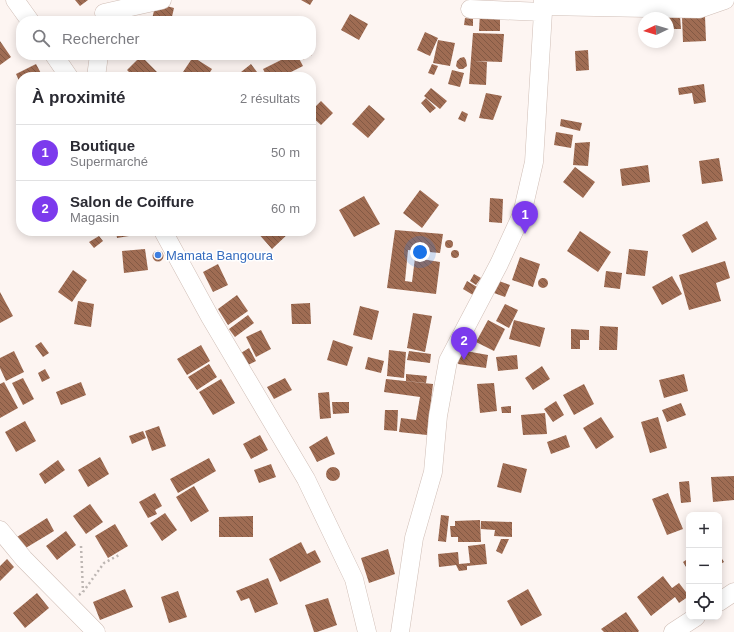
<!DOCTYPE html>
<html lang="fr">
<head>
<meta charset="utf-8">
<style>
  :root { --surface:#fff; --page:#f7f7f7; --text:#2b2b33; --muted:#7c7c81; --line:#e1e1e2; --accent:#7c3aed }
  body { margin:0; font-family:Arial,sans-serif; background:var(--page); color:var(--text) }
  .controls { position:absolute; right:12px; bottom:12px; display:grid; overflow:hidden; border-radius:8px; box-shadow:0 2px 10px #0003 }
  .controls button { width:36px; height:36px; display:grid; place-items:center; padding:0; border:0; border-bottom:1px solid var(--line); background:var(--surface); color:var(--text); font:20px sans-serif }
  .compass { position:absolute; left:638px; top:12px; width:36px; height:36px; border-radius:50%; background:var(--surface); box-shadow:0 2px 10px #0003; rotate:266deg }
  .you { position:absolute; left:420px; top:252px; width:14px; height:14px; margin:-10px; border:3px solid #fff; border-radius:50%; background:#1a73e8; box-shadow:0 0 0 6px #1a73e833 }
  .badge { display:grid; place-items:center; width:26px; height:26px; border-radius:50%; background:var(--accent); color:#fff; font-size:13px; font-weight:700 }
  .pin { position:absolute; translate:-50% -33px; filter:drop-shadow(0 1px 2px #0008) }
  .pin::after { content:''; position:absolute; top:21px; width:14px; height:12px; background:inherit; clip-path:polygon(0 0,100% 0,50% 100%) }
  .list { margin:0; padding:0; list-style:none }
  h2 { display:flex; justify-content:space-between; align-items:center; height:52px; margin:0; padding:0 16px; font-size:17px }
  h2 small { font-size:13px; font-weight:400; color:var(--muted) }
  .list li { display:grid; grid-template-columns:26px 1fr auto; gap:12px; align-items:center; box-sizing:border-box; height:56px; padding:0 16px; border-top:1px solid var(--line) }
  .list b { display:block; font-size:15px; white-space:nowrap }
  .list p { margin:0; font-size:13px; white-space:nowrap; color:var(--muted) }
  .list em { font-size:13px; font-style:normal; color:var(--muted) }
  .icon { flex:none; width:22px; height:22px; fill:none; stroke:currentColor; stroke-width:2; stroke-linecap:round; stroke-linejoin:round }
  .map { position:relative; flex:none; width:734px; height:632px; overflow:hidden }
  .search { position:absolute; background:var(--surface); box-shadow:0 2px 10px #0003; left:16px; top:16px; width:300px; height:44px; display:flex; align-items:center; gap:10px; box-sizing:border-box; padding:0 14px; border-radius:16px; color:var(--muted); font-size:15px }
  .panel { position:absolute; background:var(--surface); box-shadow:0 2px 10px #0003; left:16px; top:72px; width:300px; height:164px; border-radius:16px }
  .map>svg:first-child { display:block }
  .building { fill:url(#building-back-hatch) }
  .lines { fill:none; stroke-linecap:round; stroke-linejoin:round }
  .minor-casing { stroke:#d0beb6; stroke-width:19 }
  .path { stroke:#bdb6b3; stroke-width:2.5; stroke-dasharray:2 3; stroke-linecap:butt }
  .minor { stroke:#fff; stroke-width:18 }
  .shop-dot { fill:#3f7fe0; stroke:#fff; stroke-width:1.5 }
  .labels { text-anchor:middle; stroke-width:3; stroke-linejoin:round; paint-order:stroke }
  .shop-label { font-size:13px; fill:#366cbe; stroke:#fff; text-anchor:start }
</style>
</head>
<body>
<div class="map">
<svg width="734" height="632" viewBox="0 0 734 632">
  <defs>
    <pattern id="building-back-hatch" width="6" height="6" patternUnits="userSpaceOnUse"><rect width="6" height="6" fill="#9f6c53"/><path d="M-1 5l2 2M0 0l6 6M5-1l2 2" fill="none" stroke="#825944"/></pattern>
  </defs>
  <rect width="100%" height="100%" fill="#fdf5f2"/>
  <path class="building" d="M75,0H88L80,6Z
    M301,0H313L310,5Z
    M156,3L174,8L171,21H161L152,19Z
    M125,11L143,21H120Z
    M480,13L500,14V31H479Z
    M350,14L368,24L359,40L341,30Z
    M680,16L681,29H668V17Z
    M705,16L706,41L683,42L682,17Z
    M465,18L473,19V26L464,25Z
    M425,32L438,38L430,56L417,50Z
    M473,33L504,34L502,62L474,61L487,62L486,85L469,84Z
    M438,40L455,43L450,66L433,63Z
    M0,41L11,57L0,65Z
    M588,50L589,70L576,71L575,51Z
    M291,55H297L303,66L281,77H267L263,69Z
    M300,55H312L303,60Z
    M141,56L157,72L152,77H134L127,70Z
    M193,57L212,69L207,77H184L181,75Z
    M464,57L466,60L467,66L463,69H459L456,66L457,61L460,58Z
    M36,64L43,77H21V85L16,74Z
    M251,64L260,76L258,77H237L236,76Z
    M432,64L438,66L434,75L428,73Z
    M452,70L464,73L460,87L448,84Z
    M704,84L706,102L694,104L692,93L679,95L678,88Z
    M431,88L447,101L440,109L424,96Z
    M486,93L502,96L493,120L479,118Z
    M426,98L436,108L430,113L421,103Z
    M321,101L333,113L321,125L311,116V111Z
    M369,105L385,119L368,138L352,124Z
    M462,111L468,114L465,122L458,119Z
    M561,119L582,123L580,131L560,126Z
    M556,132L573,135L571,148L554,145Z
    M590,142L588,166L573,165L575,143Z
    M719,158L723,181L702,184L699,161Z
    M648,165L650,182L622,186L620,169Z
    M575,167L595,182L583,198L563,182Z
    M420,190L439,205L422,228L403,213Z
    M364,196L380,224L354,237L339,210Z
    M490,198L503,199L502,223L489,222Z
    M707,221L717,239L692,253L682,235Z
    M395,230L443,234L440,253L408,250L405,281L412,282L415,258L440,262L436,294L387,288Z
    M116,231H140L141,234L117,238Z
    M257,231H291L272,249L257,232Z
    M580,231L611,252L598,272L567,251Z
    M99,236L103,241L94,248L89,242Z
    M445 244a4 4 0 1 1 8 0a4 4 0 1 1-8 0Z
    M145,249L148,270L124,273L122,251Z
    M629,249L648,251L645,276L626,274Z
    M451 254a4 4 0 1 1 8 0a4 4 0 1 1-8 0Z
    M152.5 256a5.5 5.5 0 1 1 11 0a5.5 5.5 0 1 1-11 0Z
    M520,257L540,264L533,287L512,280Z
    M725,261L730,278L716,283L721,301L689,310L679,275Z
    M218,264L228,285L213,292L203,272Z
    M73,270L87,280L72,302L58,292Z
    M606,271L622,273L620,289L604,287Z
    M474,274L481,278L476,285L470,281Z
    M672,276L682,294L662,305L652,287Z
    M538 283a5 5 0 1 1 10 0a5 5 0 1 1-10 0Z
    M467,281L477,287L473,295L463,289Z
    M499,281L510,285L505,297L494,293Z
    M0,292L13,316L0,323Z
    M237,295L248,311L228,325L218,309Z
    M78,301L94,304L91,327L74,324Z
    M310,303L311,324H292L291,304Z
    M505,304L518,310L509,328L496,321Z
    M360,306L379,311L372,340L353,335Z
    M413,313L432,316L425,352L407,348Z
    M248,315L254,323L235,337L229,329Z
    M488,320L505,329L494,351L476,342Z
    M514,320L545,328L540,347L509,339Z
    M600,326L618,327L617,350H599Z
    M571,329L589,330V340H580V349H571Z
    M261,330L271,349L256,357L246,337Z
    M333,340L353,347L347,366L327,360Z
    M41,342L49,353L43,357L35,346Z
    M201,345L210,361L187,375L177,359Z
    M249,348L256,361L248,365L241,353Z
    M389,350L406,352L404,378L387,376Z
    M460,350L488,355L486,368L458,364Z
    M14,351L24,372L6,381L0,368V358Z
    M409,351L431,354L430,363L407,360Z
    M517,355L518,369L498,371L496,357Z
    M368,357L384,361L381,373L365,369Z
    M209,364L217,377L197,390L188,377Z
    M542,366L550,379L533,390L525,378Z
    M45,369L50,378L42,382L38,373Z
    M406,374L427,376L426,383L406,381Z
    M684,374L688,391L664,398L659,380Z
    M23,378L34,399L23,405L12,383Z
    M285,378L292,390L274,399L267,387Z
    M221,379L235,403L213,415L199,392Z
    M386,379L433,384L427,435L399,432L401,418L416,420L420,397L384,392Z
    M4,382L18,408L0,418V384Z
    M81,382L86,395L61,405L56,392Z
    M494,383L497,411L480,413L477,384Z
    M584,384L594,404L574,415L563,395Z
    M329,392L331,418L320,419L318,393Z
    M556,401L564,415L553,422L544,409Z
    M332,402H349V413L333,414Z
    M681,403L686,415L667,422L662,410Z
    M511,406V413H502L501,407Z
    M385,410H398L397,431L384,430Z
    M545,413L547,434L523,435L521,415Z
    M601,417L614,437L596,449L583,428Z
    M658,417L667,448L650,453L641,422Z
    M25,421L36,441L16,452L5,432Z
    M159,426L166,446L152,451L145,431Z
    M143,431L146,438L132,444L129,436Z
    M260,435L268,450L251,459L243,444Z
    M566,435L570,447L551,454L547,442Z
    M327,436L335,454L317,462L309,447Z
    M100,457L109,474L88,487L78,470Z
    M209,458L216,471L178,493L170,479Z
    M58,460L65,470L45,484L39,474Z
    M503,463L527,469L521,493L497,487Z
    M271,464L276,477L259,483L254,470Z
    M326 474a7 7 0 1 1 14 0a7 7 0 1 1-14 0Z
    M734,476V500L713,502L711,477Z
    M689,481L691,502L681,503L679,482Z
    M194,486L209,511L191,522L176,497Z
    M155,493L162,506L155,510L157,514L148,518L139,502Z
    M668,493L683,529L667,535L652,499Z
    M90,504L103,522L86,534L73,516Z
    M165,513L177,530L162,541L150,523Z
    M441,515L449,516L446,542L438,541Z
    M253,516V537H219V517Z
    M47,518L54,531L24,549L17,537Z
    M480,520L481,542H458V537H451L450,526H455V521Z
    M481,521L512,522V537L494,536L495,530L481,529Z
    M115,524L128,546L108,558L95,536Z
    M66,531L76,545L57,560L46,546Z
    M501,539H509L502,554L496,551Z
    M301,542L307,554L315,550L321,562L280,582L269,559Z
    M485,544L487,564L467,566V570L459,571L456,565L439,567L438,554L458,552L459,564L470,563L468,546Z
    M388,549L395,574L369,583L361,558Z
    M719,554L724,562L719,565Z
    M689,558V572L683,562Z
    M7,559L14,567L0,581V566Z
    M663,576L672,588L679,583L689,596L679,603L675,597L651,616L637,597Z
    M268,578L278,604L255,613L249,598L241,601L236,591Z
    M125,589L133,607L100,620L93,602Z
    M528,589L542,615L521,626L507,601Z
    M178,591L187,617L169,623L161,597Z
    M37,593L49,608L25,628L13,613Z
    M328,598L337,625L317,632H314L305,605Z
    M626,612L639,631L638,632H604L601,629Z"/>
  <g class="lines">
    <g class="minor-casing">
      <path id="minor" d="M15,0L30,21
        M543,6L699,9L725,0
        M470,9L543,12
        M104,13L162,0
        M54,55L69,77
        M96,77L99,55
        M163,231L210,317L306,479L354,579L367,632
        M0,530L24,559L96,632
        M719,602L734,592
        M400,632L414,538L433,472L438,416L448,361L499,264L522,214L534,162L543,12V0
        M673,632L696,617"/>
    </g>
    <path class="path" d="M81,546L83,592
      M79,595L83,592L104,563L121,554"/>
    <use href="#minor" class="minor"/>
  </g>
  <circle class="shop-dot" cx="158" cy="255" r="4"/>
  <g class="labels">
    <g class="shop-label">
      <text x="166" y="260">Mamata Bangoura</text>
    </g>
  </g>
</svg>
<div class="controls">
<button>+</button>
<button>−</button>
<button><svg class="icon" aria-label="locate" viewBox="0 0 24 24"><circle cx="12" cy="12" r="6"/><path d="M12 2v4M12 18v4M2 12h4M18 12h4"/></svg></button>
</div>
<svg class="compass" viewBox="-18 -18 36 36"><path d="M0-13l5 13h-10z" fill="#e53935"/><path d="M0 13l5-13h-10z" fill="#7c7c81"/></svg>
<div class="you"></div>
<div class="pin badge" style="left:525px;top:234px">1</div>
<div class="pin badge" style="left:464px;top:360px">2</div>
<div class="search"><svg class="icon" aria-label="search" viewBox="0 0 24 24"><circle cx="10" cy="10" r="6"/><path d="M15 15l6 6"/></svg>Rechercher</div>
<section class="panel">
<h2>À proximité<small>2 résultats</small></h2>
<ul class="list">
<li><span class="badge">1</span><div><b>Boutique</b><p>Supermarché</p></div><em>50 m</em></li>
<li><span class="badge">2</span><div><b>Salon de Coiffure</b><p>Magasin</p></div><em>60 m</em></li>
</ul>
</section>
</div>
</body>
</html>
